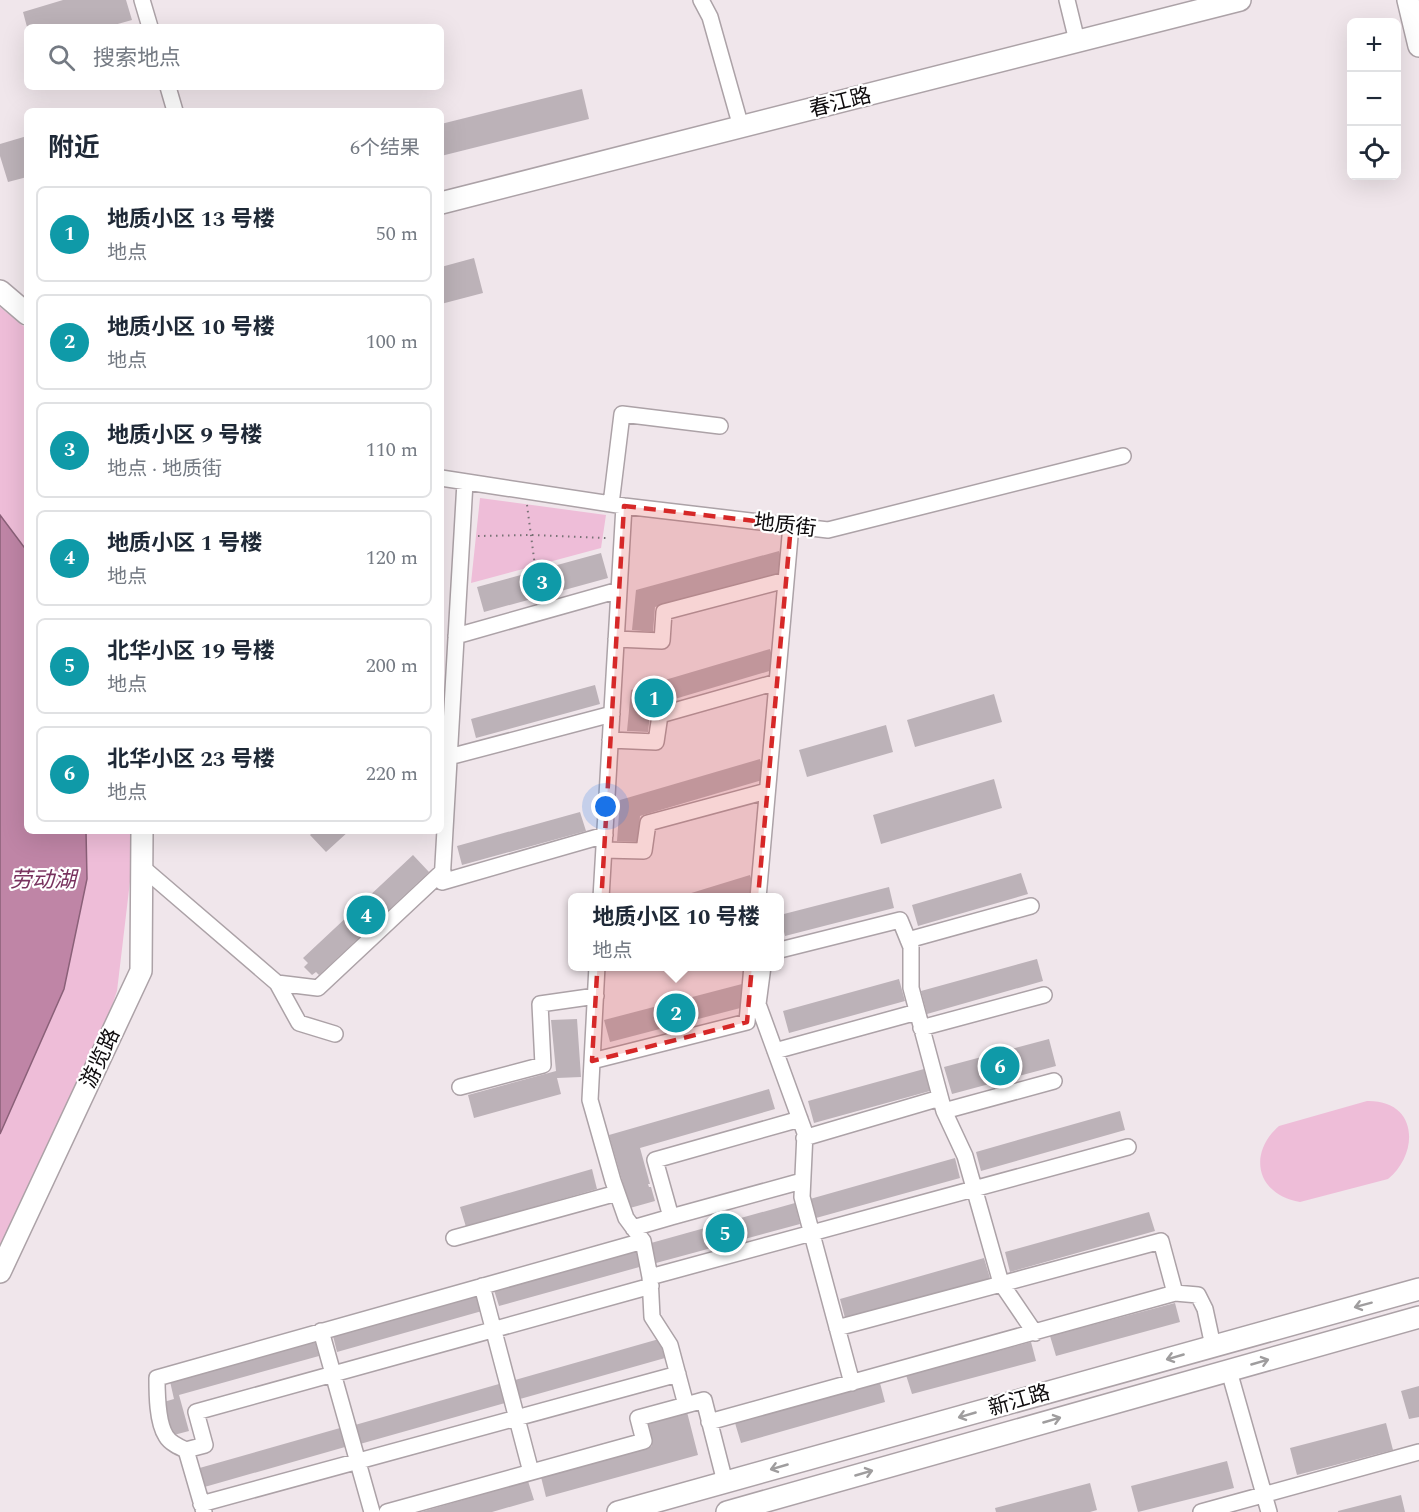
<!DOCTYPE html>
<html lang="zh">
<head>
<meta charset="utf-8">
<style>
  :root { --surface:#fff; --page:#f2f2f3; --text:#1f2937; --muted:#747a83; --line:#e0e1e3; --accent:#991b72 }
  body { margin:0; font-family:Spectral,"Noto Sans SC",serif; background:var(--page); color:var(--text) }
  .controls { position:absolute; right:18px; top:18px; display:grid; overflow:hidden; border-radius:9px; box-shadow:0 6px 24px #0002 }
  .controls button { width:54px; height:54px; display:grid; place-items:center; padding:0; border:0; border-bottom:2px solid var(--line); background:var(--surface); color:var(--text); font:30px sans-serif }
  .you { position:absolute; left:606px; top:807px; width:21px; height:21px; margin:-15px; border:4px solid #fff; border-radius:50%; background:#1a73e8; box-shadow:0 0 0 9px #1a73e833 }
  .badge { display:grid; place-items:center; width:39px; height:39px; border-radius:50%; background:var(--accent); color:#fff; font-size:20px; font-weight:700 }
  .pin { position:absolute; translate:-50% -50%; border:3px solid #fff; box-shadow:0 2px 6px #0006 }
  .popup { position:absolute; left:568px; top:893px; width:216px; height:78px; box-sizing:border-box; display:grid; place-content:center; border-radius:9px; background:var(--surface); filter:drop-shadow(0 2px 4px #0005); font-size:20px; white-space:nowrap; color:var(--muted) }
  .popup b { font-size:22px; color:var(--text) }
  .popup::after { content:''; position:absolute; left:50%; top:100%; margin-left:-12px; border:12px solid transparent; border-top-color:var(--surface) }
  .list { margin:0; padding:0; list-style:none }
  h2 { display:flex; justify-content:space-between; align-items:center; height:78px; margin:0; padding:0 24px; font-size:26px }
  h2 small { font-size:20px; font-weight:400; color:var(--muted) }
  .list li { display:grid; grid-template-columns:39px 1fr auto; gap:18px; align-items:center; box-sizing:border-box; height:96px; margin:0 12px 12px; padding:0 12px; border:2px solid var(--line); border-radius:9px }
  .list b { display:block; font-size:22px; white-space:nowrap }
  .list p { margin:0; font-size:20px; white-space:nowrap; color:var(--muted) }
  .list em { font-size:20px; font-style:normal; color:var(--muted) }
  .icon { flex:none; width:33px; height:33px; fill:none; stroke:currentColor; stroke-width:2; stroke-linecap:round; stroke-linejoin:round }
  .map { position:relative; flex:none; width:1419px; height:1512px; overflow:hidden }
  .search { position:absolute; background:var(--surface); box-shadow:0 6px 24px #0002; left:24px; top:24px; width:420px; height:66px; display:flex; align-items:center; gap:15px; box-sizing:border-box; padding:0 21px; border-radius:9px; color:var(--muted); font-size:22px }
  .panel { position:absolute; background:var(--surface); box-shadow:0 6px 24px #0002; left:24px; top:108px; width:420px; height:726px; border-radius:9px }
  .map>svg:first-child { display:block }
  .green { fill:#eebdd8 }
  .water { fill:#bf85a6; stroke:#8a6078; stroke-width:1.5 }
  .building { fill:#bcb2b8 }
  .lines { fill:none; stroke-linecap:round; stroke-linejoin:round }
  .street-casing { stroke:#aca2a7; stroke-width:18 }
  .secondary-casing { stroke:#aca2a7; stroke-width:24 }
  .path { stroke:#787275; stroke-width:2; stroke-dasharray:1.5 4.5; stroke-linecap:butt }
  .street { stroke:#fff; stroke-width:15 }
  .secondary { stroke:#fff; stroke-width:21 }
  .oneway { stroke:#9f9d9e }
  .marked { fill:#d62828; fill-opacity:0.2; stroke:#d62828; stroke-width:4.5; stroke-dasharray:12 8; stroke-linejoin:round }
  .labels { text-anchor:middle; stroke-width:4.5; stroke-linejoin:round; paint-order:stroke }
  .street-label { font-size:21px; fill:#0e0b0d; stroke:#fff }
  .water-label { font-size:22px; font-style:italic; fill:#79335f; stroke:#fff }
</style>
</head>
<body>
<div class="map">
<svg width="1419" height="1512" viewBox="0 0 1419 1512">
  <rect width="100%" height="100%" fill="#f0e6eb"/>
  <path class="green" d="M0,307L27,329V831H136L117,991L96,1053L0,1258Z
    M480,498L606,515L601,548L471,583Z
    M1367,1101C1419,1100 1419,1154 1388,1179L1300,1202C1257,1195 1247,1154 1279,1126Z"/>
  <path class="water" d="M0,515L27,551V831H86L87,879L64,989L0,1134Z"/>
  <path class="building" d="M63,0H126L132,20L107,27H27L23,12Z
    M582,89L589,119L441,156V124Z
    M27,136V177L8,182L0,156V144Z
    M474,258L483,293L441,304V267Z
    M779,551L785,572L655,607L653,632L632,630L636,590Z
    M601,553L608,578L484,612L477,587Z
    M770,649L776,669L651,706L648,732L627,731L631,690Z
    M595,685L600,704L476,738L471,719Z
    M994,694L1002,722L915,747L907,720Z
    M886,725L893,752L807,777L799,750Z
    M760,759L766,779L640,816L638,842L617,841L620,800Z
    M994,779L1002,808L881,844L873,815Z
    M580,812L586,831L462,865L457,846Z
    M314,831H349L326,852L310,835Z
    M413,855L429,872L319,975L316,972L312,975L304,967L308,963L303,958Z
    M1021,873L1028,894L918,926L912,905Z
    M750,875L756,895L747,898H675Z
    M889,887L894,908L785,936L780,915Z
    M1037,959L1043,981L927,1014L921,991Z
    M899,979L905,1001L789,1033L783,1011Z
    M742,984L748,1006L610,1042L604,1020Z
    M577,1019L581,1077L557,1078L561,1094L474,1118L468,1095L556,1071L551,1020Z
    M1049,1039L1056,1066L952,1094L944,1067Z
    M924,1069L930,1091L814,1123L808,1101Z
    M769,1089L775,1109L640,1148L650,1184H648L649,1187H651L655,1201L630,1208L609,1135Z
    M1120,1111L1125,1130L981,1171L976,1152Z
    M955,1158L960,1178L816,1218L810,1199Z
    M592,1169L597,1189L466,1227L460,1207Z
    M795,1203L800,1224L656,1263L651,1243Z
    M1149,1212L1155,1231L1010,1272L1005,1252Z
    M638,1247L643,1266L499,1306L493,1287Z
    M984,1258L990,1278L845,1318L840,1299Z
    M476,1292L482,1311L337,1352L332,1332Z
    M1175,1303L1180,1322L1056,1356L1050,1336Z
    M314,1337L319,1356L179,1395L189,1431L170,1436L160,1403L174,1399L169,1377Z
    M659,1339L665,1358L520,1399L515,1380Z
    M1031,1342L1036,1361L912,1394L906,1375Z
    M880,1383L885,1402L741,1443L735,1423Z
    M499,1384L505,1403L360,1444L355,1425Z
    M1419,1386V1417L1409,1419L1401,1391Z
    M687,1412L698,1455L546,1497L541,1477L652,1446L646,1423Z
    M1386,1423L1393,1450L1297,1475L1290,1448Z
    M340,1428L345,1447L201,1488L196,1469Z
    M1227,1461L1234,1488L1138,1512L1131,1486Z
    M528,1481L534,1500L492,1512H421Z
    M1090,1483L1097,1510L1090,1512H996L995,1508Z
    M1401,1495L1405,1512H1338V1511Z"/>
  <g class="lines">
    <g class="street-casing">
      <path id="street" d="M142,0L150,27
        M701,0L710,17L741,127
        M1067,0L1077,41
        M168,87L175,111
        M441,478L624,506L828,530L1123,456
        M465,482L442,882L605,835
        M611,504L622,414L720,426
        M456,636L619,590
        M616,639L662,641L664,612L786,580
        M610,740L656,742L660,715L777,682
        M449,757L612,714
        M604,850L644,851L648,823L767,791
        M142,867L277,983L299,1023L335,1034
        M601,898L624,506
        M758,898L791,525
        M908,940L1031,906
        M780,950L900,920L911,947V988L944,1111L965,1156L1001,1283L1035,1333
        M597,966L590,1100L613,1181L626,1218L643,1241L650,1277L652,1317L670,1345L686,1405L704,1400L725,1482
        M763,966L758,1004L805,1133L802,1197L852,1383
        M277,983L318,988L443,871
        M921,1028L1044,995
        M775,1051L917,1012
        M592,1061L747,1022L752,966
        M460,1087L543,1065L540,1004L596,996
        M944,1111L1054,1081
        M804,1138L940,1098
        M671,1217L802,1181
        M633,1228L671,1217L655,1160L800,1119
        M454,1238L617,1193
        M643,1241L157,1378C157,1394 157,1422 166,1436C170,1443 179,1447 186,1450L205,1445L196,1412L651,1286
        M650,1277L1128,1147
        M482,1286L531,1472
        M837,1328L1161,1241L1175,1293
        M321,1331L372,1512
        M1229,1371L1269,1512
        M709,1422L1175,1293L1198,1295L1205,1309L1213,1346
        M186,1450L204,1512
        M201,1504L678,1374
        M387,1512L644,1441L638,1418L686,1405
        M1201,1512L1419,1452"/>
    </g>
    <g class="secondary-casing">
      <path id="secondary" d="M1408,0L1419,46
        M441,203L1240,0
        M0,291L27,314
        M0,1272L141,971L142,831
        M618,1512L1419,1289
        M727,1512L1419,1317"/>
    </g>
    <path class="path" d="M527,505L535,566
      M478,536L531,535L607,538"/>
    <use href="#street" class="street"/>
    <use href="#secondary" class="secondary"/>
  </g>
  <defs><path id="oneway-shaft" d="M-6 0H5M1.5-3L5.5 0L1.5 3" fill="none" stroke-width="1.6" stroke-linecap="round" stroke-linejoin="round" transform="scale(1.5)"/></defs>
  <g class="oneway">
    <use href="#oneway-shaft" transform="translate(1363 1305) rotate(165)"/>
    <use href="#oneway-shaft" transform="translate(1175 1357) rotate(164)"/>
    <use href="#oneway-shaft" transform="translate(1260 1362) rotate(-16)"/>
    <use href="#oneway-shaft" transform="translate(967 1415) rotate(164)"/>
    <use href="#oneway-shaft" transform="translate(1052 1420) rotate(-16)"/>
    <use href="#oneway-shaft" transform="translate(779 1467) rotate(164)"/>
    <use href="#oneway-shaft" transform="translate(864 1473) rotate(-16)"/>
  </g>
  <path class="marked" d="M624,506L791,525L747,1022L592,1061Z"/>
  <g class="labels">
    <g class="street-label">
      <text transform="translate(840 102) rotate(-14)" y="7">春江路</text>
      <text transform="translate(785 525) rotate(7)" y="7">地质街</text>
      <text transform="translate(100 1058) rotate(-65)" y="7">游览路</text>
      <text transform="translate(1019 1400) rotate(-16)" y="7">新江路</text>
    </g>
    <g class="water-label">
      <text x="43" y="887">劳动湖</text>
    </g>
  </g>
</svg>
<div class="controls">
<button>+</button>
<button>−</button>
<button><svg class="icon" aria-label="locate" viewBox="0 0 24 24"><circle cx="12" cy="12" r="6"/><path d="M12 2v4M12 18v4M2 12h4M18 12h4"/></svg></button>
</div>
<div class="you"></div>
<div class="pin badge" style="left:654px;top:698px;background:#0f9aa8">1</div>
<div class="pin badge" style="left:676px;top:1013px;background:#0f9aa8">2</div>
<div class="popup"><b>地质小区 10 号楼</b>地点</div>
<div class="pin badge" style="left:542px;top:582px;background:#0f9aa8">3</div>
<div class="pin badge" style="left:366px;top:915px;background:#0f9aa8">4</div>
<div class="pin badge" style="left:725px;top:1233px;background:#0f9aa8">5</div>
<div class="pin badge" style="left:1000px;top:1066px;background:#0f9aa8">6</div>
<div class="search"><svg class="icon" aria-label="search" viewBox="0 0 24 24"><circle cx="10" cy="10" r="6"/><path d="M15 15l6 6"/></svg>搜索地点</div>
<section class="panel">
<h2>附近<small>6个结果</small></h2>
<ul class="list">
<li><span class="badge" style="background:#0f9aa8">1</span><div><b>地质小区 13 号楼</b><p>地点</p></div><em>50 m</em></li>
<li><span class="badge" style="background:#0f9aa8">2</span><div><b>地质小区 10 号楼</b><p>地点</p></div><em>100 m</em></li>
<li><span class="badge" style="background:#0f9aa8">3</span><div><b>地质小区 9 号楼</b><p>地点 · 地质街</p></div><em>110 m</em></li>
<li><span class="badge" style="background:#0f9aa8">4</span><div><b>地质小区 1 号楼</b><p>地点</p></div><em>120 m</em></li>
<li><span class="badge" style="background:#0f9aa8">5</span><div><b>北华小区 19 号楼</b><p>地点</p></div><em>200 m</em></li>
<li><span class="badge" style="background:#0f9aa8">6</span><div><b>北华小区 23 号楼</b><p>地点</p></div><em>220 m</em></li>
</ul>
</section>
</div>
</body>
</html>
